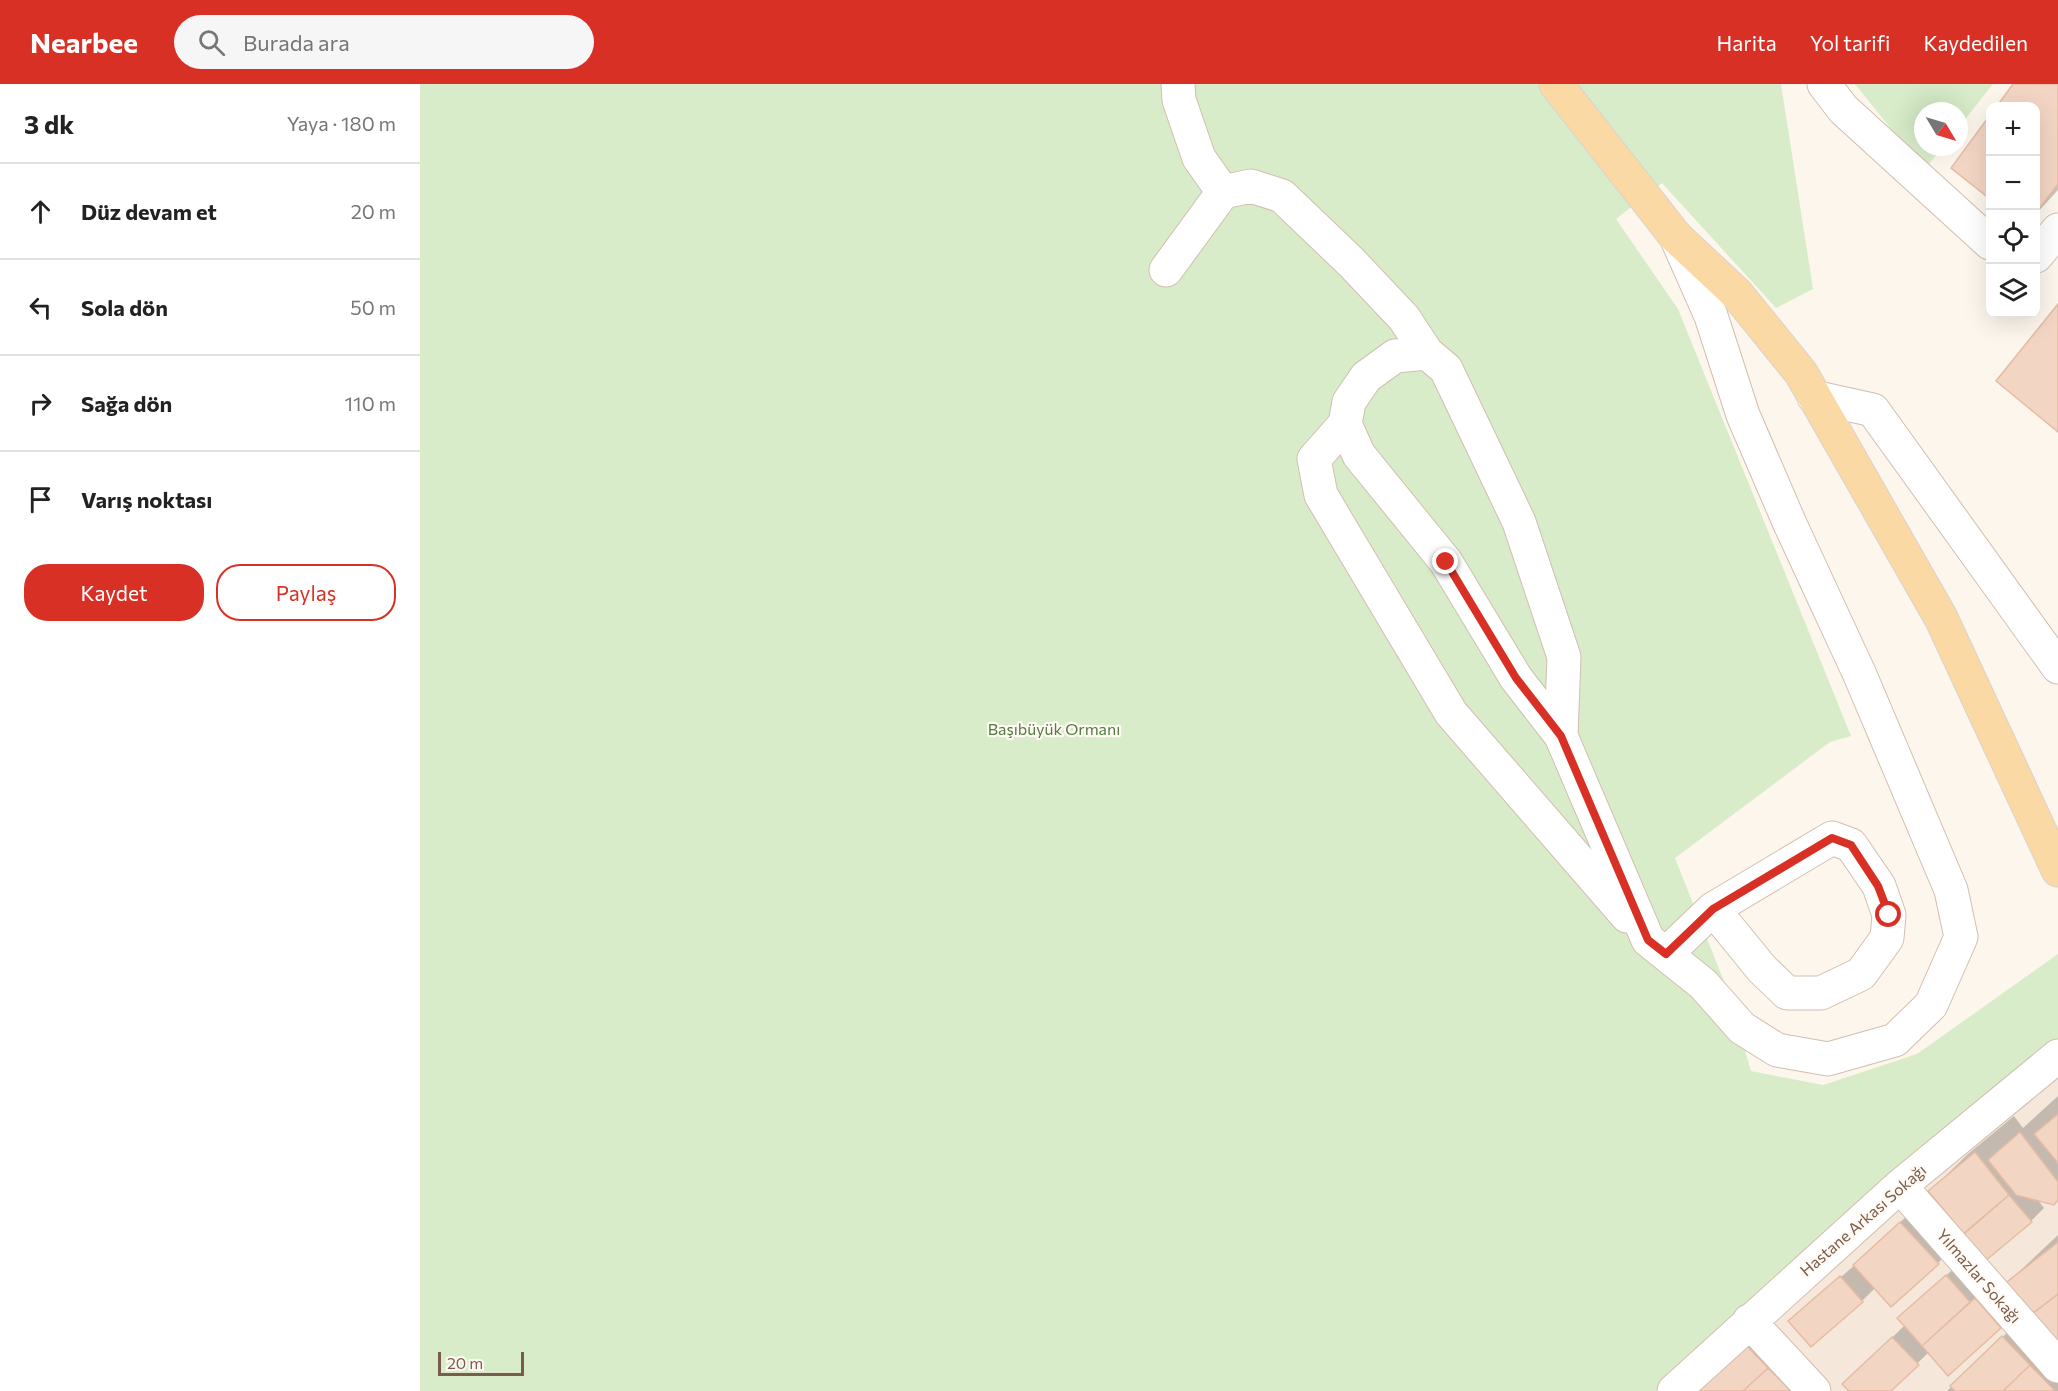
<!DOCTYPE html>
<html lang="tr">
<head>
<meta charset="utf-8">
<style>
  :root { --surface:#fff; --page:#f6f6f6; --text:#222; --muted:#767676; --line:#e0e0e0; --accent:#d93025 }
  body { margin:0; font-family:Commissioner,sans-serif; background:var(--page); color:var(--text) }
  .controls { position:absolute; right:18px; top:18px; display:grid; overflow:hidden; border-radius:12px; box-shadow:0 6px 24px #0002 }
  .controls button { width:54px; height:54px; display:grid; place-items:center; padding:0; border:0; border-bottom:2px solid var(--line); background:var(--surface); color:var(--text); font:30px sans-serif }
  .compass { position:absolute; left:1494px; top:18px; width:54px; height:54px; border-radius:50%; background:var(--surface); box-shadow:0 6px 24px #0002; rotate:128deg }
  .scale { position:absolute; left:18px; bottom:15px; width:86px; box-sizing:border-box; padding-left:6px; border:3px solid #7a5c4d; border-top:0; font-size:16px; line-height:21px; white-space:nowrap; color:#7a5c4d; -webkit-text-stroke:4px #fffaf3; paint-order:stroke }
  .stop { position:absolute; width:18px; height:18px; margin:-14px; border:4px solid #d93025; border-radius:50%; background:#fff }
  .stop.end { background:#d93025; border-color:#fff; box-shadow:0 2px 6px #0008 }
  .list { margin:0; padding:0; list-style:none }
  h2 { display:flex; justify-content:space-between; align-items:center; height:78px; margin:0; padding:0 24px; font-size:26px }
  h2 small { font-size:20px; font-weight:400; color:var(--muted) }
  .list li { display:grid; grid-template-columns:39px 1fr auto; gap:18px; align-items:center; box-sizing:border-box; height:96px; padding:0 24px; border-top:2px solid var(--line) }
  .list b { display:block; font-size:22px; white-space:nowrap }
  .list em { font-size:20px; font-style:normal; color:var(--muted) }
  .actions { display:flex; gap:12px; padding:18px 24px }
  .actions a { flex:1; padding:14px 0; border:2px solid var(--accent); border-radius:24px; text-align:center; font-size:21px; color:var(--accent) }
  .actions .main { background:var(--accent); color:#fff }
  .icon { flex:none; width:33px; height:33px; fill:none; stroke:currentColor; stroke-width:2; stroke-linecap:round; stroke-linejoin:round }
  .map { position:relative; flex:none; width:1638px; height:1307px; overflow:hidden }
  header { display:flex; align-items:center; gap:36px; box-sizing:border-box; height:84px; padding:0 30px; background:var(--accent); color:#fff }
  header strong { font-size:28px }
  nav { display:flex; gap:33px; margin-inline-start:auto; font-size:21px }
  .search { width:420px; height:54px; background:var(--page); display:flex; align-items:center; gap:15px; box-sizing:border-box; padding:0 21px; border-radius:33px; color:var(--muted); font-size:22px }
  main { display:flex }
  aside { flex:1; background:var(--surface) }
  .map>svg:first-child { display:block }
  .residential { fill:#f5e8da }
  .green { fill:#d8ecc9 }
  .shadow { fill:#0003 }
  .building { fill:#f3d5c3; stroke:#e6bba3; stroke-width:1.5 }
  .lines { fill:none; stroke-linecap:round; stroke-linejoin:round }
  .minor-casing { stroke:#d1beb0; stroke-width:35 }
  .major-casing { stroke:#dad1cd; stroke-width:35 }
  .minor { stroke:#fff; stroke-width:33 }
  .major { stroke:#fbd9a5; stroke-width:33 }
  .route { stroke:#d93025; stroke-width:8 }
  .labels { text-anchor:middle; stroke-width:4.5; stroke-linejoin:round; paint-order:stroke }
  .park-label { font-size:16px; fill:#537a41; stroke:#fffaf3 }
  .street-label { font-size:16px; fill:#7a5c4d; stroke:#fffaf3 }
</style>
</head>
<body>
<header>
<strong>Nearbee</strong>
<div class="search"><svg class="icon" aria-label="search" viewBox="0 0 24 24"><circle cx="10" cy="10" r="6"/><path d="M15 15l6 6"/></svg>Burada ara</div>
<nav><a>Harita</a><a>Yol tarifi</a><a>Kaydedilen</a></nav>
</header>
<main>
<aside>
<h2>3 dk<small>Yaya · 180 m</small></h2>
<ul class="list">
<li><svg class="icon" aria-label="ahead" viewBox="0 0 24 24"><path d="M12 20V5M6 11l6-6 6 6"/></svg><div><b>Düz devam et</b></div><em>20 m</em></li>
<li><svg class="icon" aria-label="left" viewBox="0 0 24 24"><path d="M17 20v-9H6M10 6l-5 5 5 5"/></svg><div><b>Sola dön</b></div><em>50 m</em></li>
<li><svg class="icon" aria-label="right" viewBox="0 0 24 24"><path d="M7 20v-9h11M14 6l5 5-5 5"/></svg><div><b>Sağa dön</b></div><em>110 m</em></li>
<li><svg class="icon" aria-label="arrive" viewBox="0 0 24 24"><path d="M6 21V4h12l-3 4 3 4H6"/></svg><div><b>Varış noktası</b></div></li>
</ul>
<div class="actions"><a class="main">Kaydet</a><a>Paylaş</a></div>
</aside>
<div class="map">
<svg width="1638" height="1307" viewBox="0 0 1638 1307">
  <rect width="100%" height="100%" fill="#fdf6ec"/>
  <path class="residential" d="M1638,957V1307H1235L1330,1217Z"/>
  <path class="green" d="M0,0H1361L1393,205L1356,224L1242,99L1196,135L1258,225L1431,652L1410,658L1255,774L1305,900L1331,987L1403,1001L1497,970L1638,870V957L1320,1227L1235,1307H0Z
    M1435,0H1573L1539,43V27H1503V63H1523L1504,86Z"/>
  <path class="shadow" d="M1595,0H1638V106L1616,130V22H1578Z
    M1570,33V113L1533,84Z
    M1638,1012V1114L1617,1115L1624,1124L1611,1137L1540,1157L1518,1179L1455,1204L1442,1217L1384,1224L1435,1181L1508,1112L1543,1151L1545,1149L1510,1107L1548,1070L1594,1032L1603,1044Z
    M1638,1151V1270L1585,1201Z
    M1540,1179L1594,1229L1528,1290L1509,1268L1469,1307H1431L1438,1287L1485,1241L1493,1221Z
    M1596,1240L1638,1283V1307H1527Z
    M1338,1246L1376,1307H1278Z"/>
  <path class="building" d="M1593,0H1638V100L1616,129V22H1577Z
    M1570,31V115L1531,84Z
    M1638,220V348L1576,297Z
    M1638,1030V1079L1614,1050Z
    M1600,1048L1638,1098V1116L1634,1121L1596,1111L1568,1076Z
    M1555,1068L1589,1111L1544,1150L1508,1107Z
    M1589,1111L1612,1138L1559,1182L1537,1155Z
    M1480,1138L1519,1180L1471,1223L1433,1181Z
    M1638,1158V1210L1608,1233L1583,1201Z
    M1526,1191L1550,1218L1502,1262L1477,1234Z
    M1420,1192L1443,1218L1391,1263L1368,1237Z
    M1638,1210V1262L1608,1233Z
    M1555,1214L1581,1244L1528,1292L1502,1262Z
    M1582,1252L1610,1281L1583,1307H1535L1530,1302Z
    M1472,1253L1499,1281L1471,1307H1429L1422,1300Z
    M1324,1259L1348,1284L1323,1307H1276Z
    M1610,1281L1635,1307H1583Z
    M1348,1284L1371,1307H1323Z"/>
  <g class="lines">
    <g class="minor-casing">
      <path id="minor" d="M758,0L759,16L779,74L803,108
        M1404,0L1423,25L1570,159
        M1616,172L1638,146
        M746,186L803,108L831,102L862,112L931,178L984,234L1007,269
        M1394,313L1453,326L1638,583
        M925,340L894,375L901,411L1031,629L1207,832
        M1141,652L1144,573L1099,438L1026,285L1007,269L975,272L946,293L929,318L925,340L939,371L1026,478L1096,594L1141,652L1228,856L1283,900L1322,944L1357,966L1408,975L1475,956L1511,921L1541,853L1531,806L1440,591L1370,440L1323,331L1291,232L1256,153
        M1246,870L1293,825L1412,754L1431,761L1459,802L1469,831L1467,854L1441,890L1401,909H1367L1342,885L1293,825
        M1480,1102L1638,1282
        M1329,1237L1394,1307
        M1254,1307L1480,1102L1638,972"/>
    </g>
    <g class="major-casing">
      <path id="major" d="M1136,0L1256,153L1317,210L1381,289L1521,534L1638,786"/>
    </g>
    <use href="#minor" class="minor"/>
    <use href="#major" class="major"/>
  </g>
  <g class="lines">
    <path class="route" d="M1026,478L1096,594L1141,652L1228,856L1246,870L1293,825L1412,754L1431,761L1458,802L1469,831"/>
  </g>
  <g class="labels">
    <g class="park-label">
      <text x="634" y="651">Başıbüyük Ormanı</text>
    </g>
    <g class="street-label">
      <text transform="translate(1443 1136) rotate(-41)" y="6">Hastane Arkası Sokağı</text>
      <text transform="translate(1559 1192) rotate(49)" y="6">Yılmazlar Sokağı</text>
    </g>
  </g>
</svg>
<div class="controls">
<button>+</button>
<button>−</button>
<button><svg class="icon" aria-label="locate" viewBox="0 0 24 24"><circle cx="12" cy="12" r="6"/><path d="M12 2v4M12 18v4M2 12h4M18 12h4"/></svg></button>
<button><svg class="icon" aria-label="layers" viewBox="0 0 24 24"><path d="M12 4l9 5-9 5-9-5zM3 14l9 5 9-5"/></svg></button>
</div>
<svg class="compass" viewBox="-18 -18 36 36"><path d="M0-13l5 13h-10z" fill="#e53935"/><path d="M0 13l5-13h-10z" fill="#767676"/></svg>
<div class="scale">20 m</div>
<div class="stop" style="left:1469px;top:831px"></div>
<div class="stop end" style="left:1026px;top:478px"></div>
</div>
</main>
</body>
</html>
